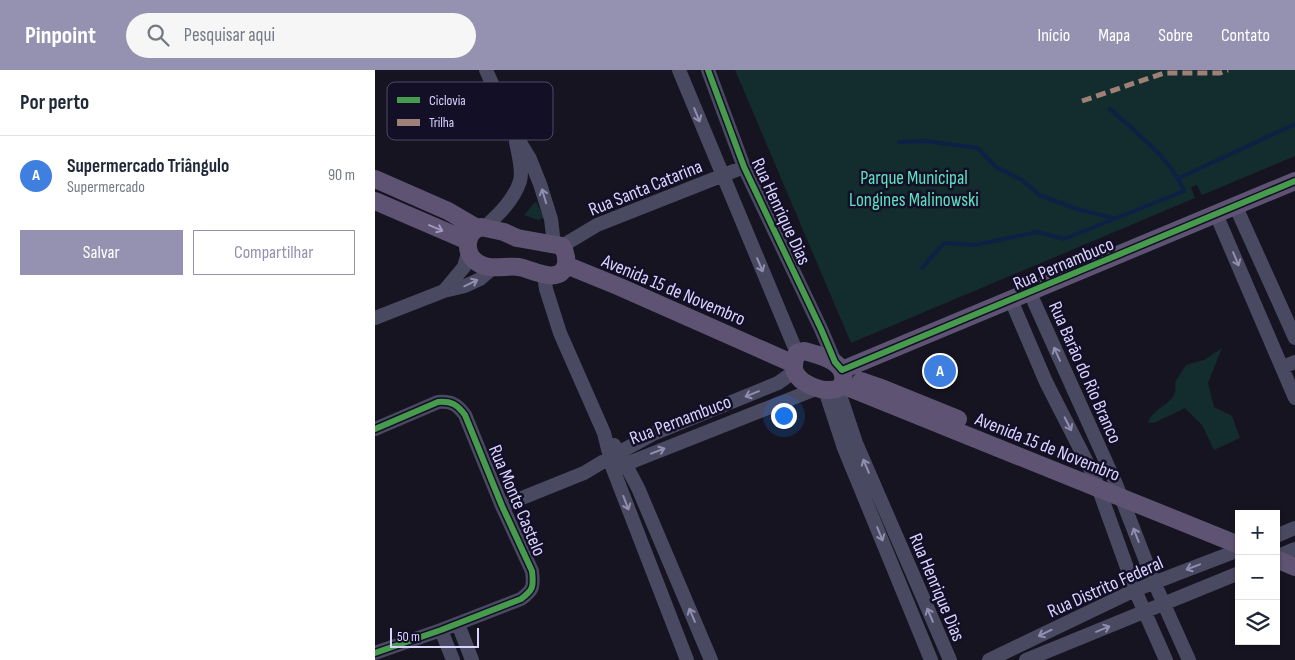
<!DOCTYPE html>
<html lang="pt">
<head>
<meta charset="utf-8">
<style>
  :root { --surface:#fff; --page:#f6f6f7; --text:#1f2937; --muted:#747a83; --line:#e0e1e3; --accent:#9591b1 }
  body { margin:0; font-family:"Sofia Sans Condensed",sans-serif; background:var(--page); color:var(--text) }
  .controls { position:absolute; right:15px; bottom:15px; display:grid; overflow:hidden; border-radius:0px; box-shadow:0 1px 4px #0004 }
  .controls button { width:45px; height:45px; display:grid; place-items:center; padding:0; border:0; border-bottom:1px solid var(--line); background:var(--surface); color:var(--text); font:25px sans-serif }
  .scale { position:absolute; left:15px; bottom:12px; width:89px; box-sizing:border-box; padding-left:5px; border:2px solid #d9d4ff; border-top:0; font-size:14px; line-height:18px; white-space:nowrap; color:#d9d4ff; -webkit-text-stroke:4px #130f26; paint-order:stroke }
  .you { position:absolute; left:408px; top:345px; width:18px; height:18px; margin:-12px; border:4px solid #fff; border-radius:50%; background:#1a73e8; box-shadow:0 0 0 8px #1a73e833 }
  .badge { display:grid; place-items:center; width:32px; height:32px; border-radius:50%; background:var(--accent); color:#fff; font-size:16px; font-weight:700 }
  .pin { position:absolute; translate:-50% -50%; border:2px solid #fff; box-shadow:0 1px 5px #0006 }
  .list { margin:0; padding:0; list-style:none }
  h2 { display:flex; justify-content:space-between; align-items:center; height:65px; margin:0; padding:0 20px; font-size:21px }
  h2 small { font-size:16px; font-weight:400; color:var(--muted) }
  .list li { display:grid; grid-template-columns:32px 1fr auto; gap:15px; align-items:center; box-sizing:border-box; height:80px; padding:0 20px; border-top:1px solid var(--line) }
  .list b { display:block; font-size:19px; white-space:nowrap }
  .list p { margin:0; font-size:16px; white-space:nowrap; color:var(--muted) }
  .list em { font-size:16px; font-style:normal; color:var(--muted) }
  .actions { display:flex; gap:10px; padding:15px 20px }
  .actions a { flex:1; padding:11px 0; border:1px solid var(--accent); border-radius:0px; text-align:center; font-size:18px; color:var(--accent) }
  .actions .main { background:var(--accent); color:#fff }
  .icon { flex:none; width:28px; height:28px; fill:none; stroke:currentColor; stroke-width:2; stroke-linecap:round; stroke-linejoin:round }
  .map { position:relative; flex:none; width:920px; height:590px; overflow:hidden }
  header { display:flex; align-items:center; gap:30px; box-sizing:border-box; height:70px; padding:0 25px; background:var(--accent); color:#fff }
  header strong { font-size:24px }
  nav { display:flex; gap:28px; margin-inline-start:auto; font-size:18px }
  .search { width:350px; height:45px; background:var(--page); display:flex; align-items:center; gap:12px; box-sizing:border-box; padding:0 18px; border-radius:28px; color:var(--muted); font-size:19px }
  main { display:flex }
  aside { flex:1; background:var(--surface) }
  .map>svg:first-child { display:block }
  .green { fill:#132c2d }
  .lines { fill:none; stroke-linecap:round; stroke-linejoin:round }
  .stream { stroke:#0d2144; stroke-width:4 }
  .minor { stroke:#4a4962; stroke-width:14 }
  .major { stroke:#5e5373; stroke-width:18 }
  .quiet { stroke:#9e8076; stroke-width:5; stroke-dasharray:10 5; stroke-linecap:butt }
  .cycleway-casing { stroke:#130f26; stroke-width:9 }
  .cycleway { stroke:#469c4c; stroke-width:6 }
  .oneway { stroke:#928eb0 }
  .oneway2 { stroke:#a29ac0 }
  .labels { text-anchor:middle; stroke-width:5; stroke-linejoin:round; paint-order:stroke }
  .park-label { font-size:19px; fill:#5fe0c0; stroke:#130f26 }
  .street-label { font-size:19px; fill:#d9d4ff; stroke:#130f26 }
  .key { fill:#130f26; stroke:#4e4a67; stroke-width:1 }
  .key-label { font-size:14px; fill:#d9d4ff }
</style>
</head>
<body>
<header>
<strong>Pinpoint</strong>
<div class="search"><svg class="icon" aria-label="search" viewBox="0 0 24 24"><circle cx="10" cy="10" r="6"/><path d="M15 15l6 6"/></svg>Pesquisar aqui</div>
<nav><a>Início</a><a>Mapa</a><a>Sobre</a><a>Contato</a></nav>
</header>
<main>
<aside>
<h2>Por perto<small></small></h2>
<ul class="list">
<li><span class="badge" style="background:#3f7fe0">A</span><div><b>Supermercado Triângulo</b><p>Supermercado</p></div><em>90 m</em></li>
</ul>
<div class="actions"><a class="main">Salvar</a><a>Compartilhar</a></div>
</aside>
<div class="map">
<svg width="920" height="590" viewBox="0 0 920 590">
  <rect width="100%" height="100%" fill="#161421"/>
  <path class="green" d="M360,0H920V86L827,125L822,115L816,117L820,128L476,273Z
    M161,131L169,148L163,150L149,145Z
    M847,278L833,313L839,337L857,346L865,368L839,380L827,355L810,338L781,352L773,353C778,335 805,335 800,312L811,295L829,290Z"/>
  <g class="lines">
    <path class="stream" d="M524,72L550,71L603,78L621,97L647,110L664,125L702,139L738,148
      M804,108L920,54
      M547,198L569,173L600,175L663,162L689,169L809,121C795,87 761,63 735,39"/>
    <path class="minor" d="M111,0L138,61L155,89L165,114L176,149L179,174
      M304,0L422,283
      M333,0L369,97L446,259L460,292
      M860,135L920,268
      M841,144L920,328
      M110,157C124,144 139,130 145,111C148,100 143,83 141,72
      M187,176L222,155L369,97
      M169,205L171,219L185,263L229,363L238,399L312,590
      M69,221L89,197L93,183
      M655,223L741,414L779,512L814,590
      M636,230L671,312L719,406L760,520L791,590
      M0,248L69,221L90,216L105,209L119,197
      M908,297L920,292
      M463,319L481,373L575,590
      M450,320L469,378L556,590
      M0,359L63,332C76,331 82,334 90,345L127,436L157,501C159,517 158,520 146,529L66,560L0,583
      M239,375L244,382L263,418L336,590
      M241,398L443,318
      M127,436L209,403L234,388L278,364L403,313L420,301
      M901,466L920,458
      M901,487L920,479
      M83,554L97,590
      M66,560L78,590
      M614,590L760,520L864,480
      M651,590L864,503"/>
    <path class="major" d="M0,109L73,141L102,158
      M0,131L93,171
      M106,157L129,162L142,168L187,176C190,181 192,187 191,194C185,216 159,200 144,197C131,195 115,201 103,193C89,185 89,162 106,157Z
      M191,195L245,217L419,294
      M429,281C443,285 472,291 468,311C467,316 465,318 461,319C448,323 425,314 420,302C417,295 420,289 422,283Z
      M467,300L920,111
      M486,311L509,319L583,349
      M467,315L864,475
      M901,489L920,497"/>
    <path class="quiet" d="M707,31L789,3H845L853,0"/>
    <g class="cycleway-casing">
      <path id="cycleway" d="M333,0L369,97L446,259L460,292L467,300L920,111
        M0,359L63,332C76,331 82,334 90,345L127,436L157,501C159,517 158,520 146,529L66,560L0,583"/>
    </g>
    <use href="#cycleway" class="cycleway"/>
  </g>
  <defs><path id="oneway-shaft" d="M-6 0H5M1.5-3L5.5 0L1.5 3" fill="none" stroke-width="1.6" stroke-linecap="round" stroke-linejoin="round" transform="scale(1.25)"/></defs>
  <g class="oneway">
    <use href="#oneway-shaft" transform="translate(322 45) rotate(68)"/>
    <use href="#oneway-shaft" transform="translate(169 126) rotate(-107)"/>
    <use href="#oneway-shaft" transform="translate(861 189) rotate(67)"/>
    <use href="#oneway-shaft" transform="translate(385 195) rotate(67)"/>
    <use href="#oneway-shaft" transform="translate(96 213) rotate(-26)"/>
    <use href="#oneway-shaft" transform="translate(682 284) rotate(-114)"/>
    <use href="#oneway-shaft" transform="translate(377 324) rotate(158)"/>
    <use href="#oneway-shaft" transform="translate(693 354) rotate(63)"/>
    <use href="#oneway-shaft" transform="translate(283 381) rotate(-21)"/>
    <use href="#oneway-shaft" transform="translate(491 396) rotate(-113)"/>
    <use href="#oneway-shaft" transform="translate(251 433) rotate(69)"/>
    <use href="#oneway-shaft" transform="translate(505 464) rotate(68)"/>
    <use href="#oneway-shaft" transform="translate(761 465) rotate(-111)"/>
    <use href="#oneway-shaft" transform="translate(818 497) rotate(159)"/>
    <use href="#oneway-shaft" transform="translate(317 545) rotate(-113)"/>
    <use href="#oneway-shaft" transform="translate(555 545) rotate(-113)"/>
    <use href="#oneway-shaft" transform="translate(728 559) rotate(-22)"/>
    <use href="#oneway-shaft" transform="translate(670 563) rotate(154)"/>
  </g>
  <use class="oneway2" href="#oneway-shaft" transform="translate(61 158) rotate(23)"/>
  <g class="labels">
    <g class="park-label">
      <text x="539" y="114">Parque Municipal<tspan x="539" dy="22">Longines Malinowski</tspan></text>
    </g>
    <g class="street-label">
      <text transform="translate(270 117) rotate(-22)" y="7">Rua Santa Catarina</text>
      <text transform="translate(407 141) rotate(65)" y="7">Rua Henrique Dias</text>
      <text transform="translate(688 193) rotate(-23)" y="7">Rua Pernambuco</text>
      <text transform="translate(299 219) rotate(23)" y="7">Avenida 15 de Novembro</text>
      <text transform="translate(711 302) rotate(66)" y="7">Rua Barão do Rio Branco</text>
      <text transform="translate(305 349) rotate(-21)" y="7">Rua Pernambuco</text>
      <text transform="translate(673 376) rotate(22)" y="7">Avenida 15 de Novembro</text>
      <text transform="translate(143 430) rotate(67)" y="7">Rua Monte Castelo</text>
      <text transform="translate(730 516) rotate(-24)" y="7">Rua Distrito Federal</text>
      <text transform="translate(563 517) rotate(67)" y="7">Rua Henrique Dias</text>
    </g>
  </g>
  <rect x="12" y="12" width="166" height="58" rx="8" class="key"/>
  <rect x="22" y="27" width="23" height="6" fill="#469c4c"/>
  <rect x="22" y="49" width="23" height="7" fill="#9e8076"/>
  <g class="key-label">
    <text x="54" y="35">Ciclovia</text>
    <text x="54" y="57">Trilha</text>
  </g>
</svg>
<div class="controls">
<button>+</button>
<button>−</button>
<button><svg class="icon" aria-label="layers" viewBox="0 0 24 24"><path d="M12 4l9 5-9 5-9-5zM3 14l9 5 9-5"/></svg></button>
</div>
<div class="scale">50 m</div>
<div class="you"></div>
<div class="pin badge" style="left:565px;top:301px;background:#3f7fe0">A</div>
</div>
</main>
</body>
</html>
